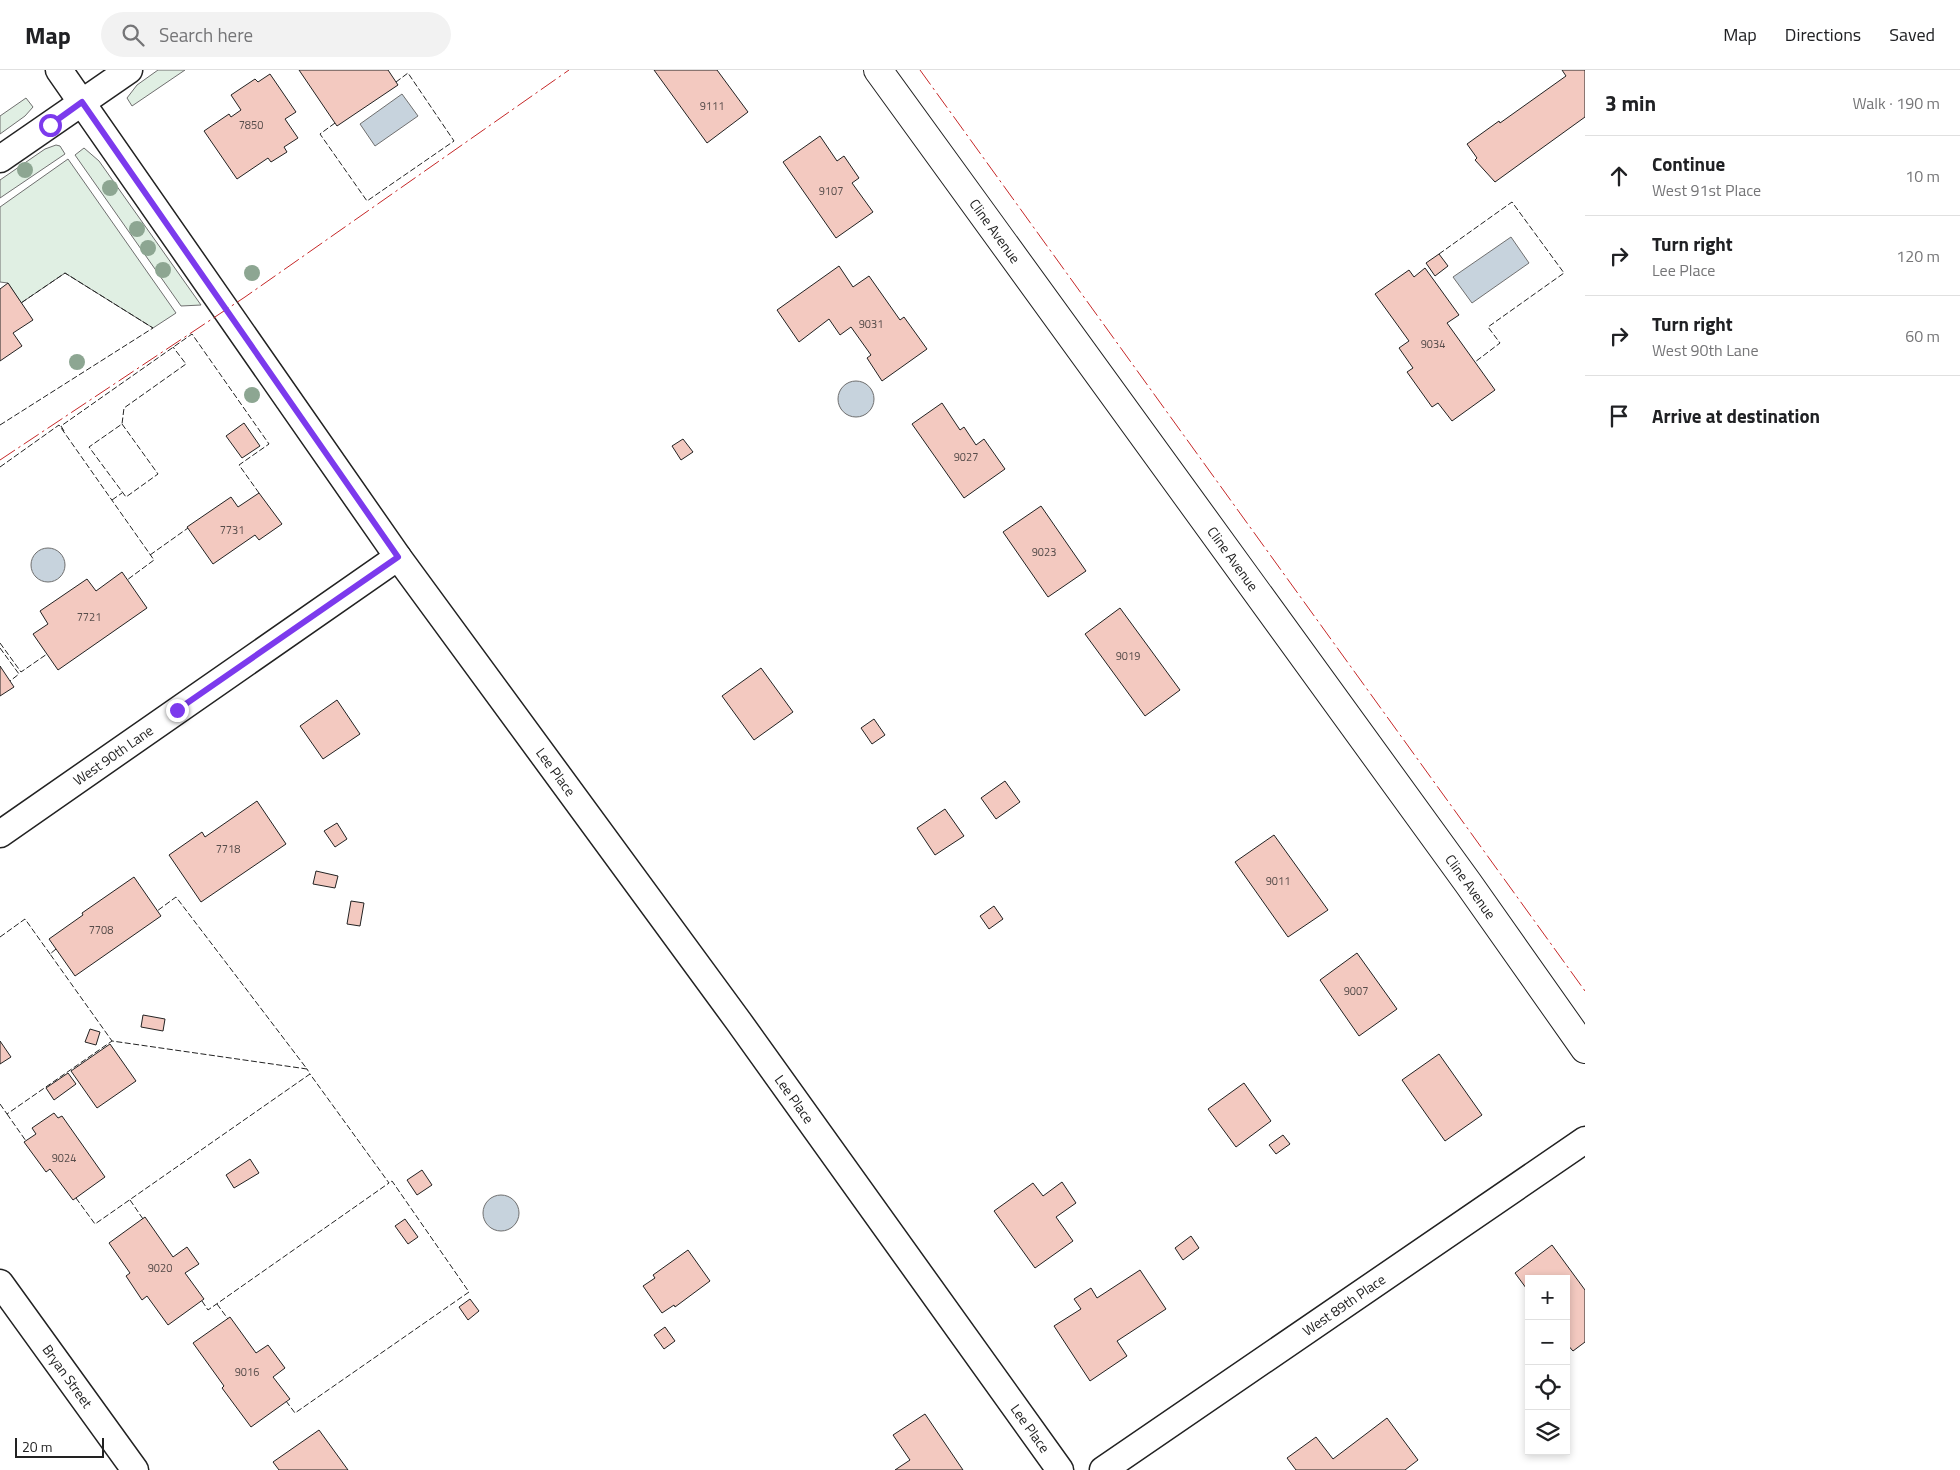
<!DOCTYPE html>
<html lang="en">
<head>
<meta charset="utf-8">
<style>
  :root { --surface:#fff; --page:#f2f2f2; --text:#202124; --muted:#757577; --line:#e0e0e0 }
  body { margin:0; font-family:"Titillium Web",sans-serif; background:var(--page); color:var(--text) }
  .controls { position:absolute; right:15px; bottom:15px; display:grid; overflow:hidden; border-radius:0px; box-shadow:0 2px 8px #0003 }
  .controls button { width:45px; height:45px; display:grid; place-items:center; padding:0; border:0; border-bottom:1px solid var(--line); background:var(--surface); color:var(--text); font:25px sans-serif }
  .scale { position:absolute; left:15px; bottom:12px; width:89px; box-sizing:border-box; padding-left:5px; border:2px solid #222; border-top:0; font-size:14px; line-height:18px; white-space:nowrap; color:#222; -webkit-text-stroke:4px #fff; paint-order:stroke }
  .stop { position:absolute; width:15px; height:15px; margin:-11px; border:4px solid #7c3aed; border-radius:50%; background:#fff }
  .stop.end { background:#7c3aed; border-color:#fff; box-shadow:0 1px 5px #0008 }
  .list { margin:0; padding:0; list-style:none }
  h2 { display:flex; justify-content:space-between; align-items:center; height:65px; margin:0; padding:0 20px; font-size:21px }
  h2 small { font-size:16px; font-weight:400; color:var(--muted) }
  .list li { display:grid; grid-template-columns:32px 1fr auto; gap:15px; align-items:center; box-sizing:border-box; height:80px; padding:0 20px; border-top:1px solid var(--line) }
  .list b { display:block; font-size:19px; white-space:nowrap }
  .list p { margin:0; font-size:16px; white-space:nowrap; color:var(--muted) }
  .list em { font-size:16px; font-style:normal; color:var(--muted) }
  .icon { flex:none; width:28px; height:28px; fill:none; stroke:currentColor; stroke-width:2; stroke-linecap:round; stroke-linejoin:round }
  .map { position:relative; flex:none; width:1585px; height:1400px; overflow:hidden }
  header { display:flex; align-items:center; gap:30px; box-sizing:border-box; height:70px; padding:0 25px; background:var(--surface); border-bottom:1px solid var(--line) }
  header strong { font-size:24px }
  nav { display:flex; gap:28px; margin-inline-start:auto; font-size:18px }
  .search { width:350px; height:45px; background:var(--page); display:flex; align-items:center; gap:12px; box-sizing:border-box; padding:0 18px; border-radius:28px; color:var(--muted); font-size:19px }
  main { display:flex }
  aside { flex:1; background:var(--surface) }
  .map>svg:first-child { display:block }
  .green { fill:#e0efe3; stroke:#6f6f6f }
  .water { fill:#c7d3dd; stroke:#6f6f6f }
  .building { fill:#f3c9c0; stroke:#222 }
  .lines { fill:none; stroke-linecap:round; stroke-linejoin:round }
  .minor-casing { stroke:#222; stroke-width:29 }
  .tertiary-casing { stroke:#222; stroke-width:30 }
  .minor { stroke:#fff; stroke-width:26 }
  .tertiary { stroke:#fff; stroke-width:28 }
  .fence { stroke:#222; stroke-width:1; stroke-dasharray:6 2.5; stroke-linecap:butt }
  .power { stroke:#c62828; stroke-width:1; stroke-dasharray:18 4 2.5 4; stroke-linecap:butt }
  .tree { fill:#8da692 }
  .route { stroke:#7c3aed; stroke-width:6 }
  .labels { text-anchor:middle; stroke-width:4; stroke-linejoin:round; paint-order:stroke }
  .number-label { font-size:11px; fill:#564c4a }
  .street-label { font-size:14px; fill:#222; stroke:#fff }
</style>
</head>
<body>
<header>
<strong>Map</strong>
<div class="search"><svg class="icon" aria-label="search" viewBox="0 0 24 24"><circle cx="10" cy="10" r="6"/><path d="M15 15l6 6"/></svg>Search here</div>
<nav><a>Map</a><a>Directions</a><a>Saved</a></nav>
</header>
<main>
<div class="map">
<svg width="1585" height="1400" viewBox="0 0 1585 1400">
  <rect width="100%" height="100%" fill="#fff"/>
  <path class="green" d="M158,0H185L132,36L127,28L137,15Z
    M26,28L33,37L25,46L0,64V46Z
    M56,75L60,76L65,84L0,128V110L45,79Z
    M84,78L99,91L201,235L181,236L75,85Z
    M68,89L176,243L153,258L65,203L21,233L8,213L0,212V137Z"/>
  <path class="water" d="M402,24L418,46L375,76L360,54Z
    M1511,167L1529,193L1472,233L1453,207Z
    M838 329a18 18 0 1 1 36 0a18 18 0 1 1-36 0Z
    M31 495a17 17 0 1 1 34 0a17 17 0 1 1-34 0Z
    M483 1143a18 18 0 1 1 36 0a18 18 0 1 1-36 0Z"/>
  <path class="building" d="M299,0H388L398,15L337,56Z
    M654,0H717L748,42L707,73Z
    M1562,0H1585V47L1495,112L1475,90L1477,88L1467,74L1499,51L1500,53L1566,6Z
    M270,4L296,42L285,49L298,68L284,77L287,82L271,92L268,88L237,109L204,61L229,44L231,47L241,40L231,25L255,9L258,12Z
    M820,66L837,91L844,86L859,108L852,113L873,142L836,168L783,92Z
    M1439,184L1448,196L1435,206L1426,193Z
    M839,196L853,217L869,206L900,250L904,247L927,279L882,311L867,288L871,285L851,257L840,265L829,249L799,272L777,240Z
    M1425,198L1459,245L1447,253L1495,320L1452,351L1438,333L1432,337L1407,302L1413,298L1399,278L1409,271L1375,224L1409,200L1414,207Z
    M8,213L33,250L13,263L22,276L0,291V219Z
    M942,333L960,360L964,357L976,375L984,369L1005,399L964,428L912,354Z
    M244,353L260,376L242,388L226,366Z
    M683,369L693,382L681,390L672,376Z
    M259,423L282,454L259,470L255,465L213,494L187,457L231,427L238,437Z
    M1041,436L1086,501L1048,527L1003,462Z
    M122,502L147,538L58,600L33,564L48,554L40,541L87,509L96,521Z
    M1120,538L1180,620L1145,646L1085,564Z
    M0,596L14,617L0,626Z
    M761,598L793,642L754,670L722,626Z
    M337,630L360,664L323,689L300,656Z
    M874,649L885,665L872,674L861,658Z
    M1005,711L1020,732L996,749L981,728Z
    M257,731L286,774L201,832L169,785L202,762L205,767Z
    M945,739L964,766L935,785L917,758Z
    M337,753L347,769L335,777L324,761Z
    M1274,765L1328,840L1288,867L1235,792Z
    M316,801L338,806L335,818L313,814Z
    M134,807L161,846L75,906L49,869L83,845L82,843Z
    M351,831L364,833L360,856L347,854Z
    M994,836L1003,849L989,859L980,846Z
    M1357,883L1397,939L1359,966L1320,910Z
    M143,945L165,949L163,961L141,957Z
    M90,959L100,962L96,975L85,972Z
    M0,971L11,987L0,994Z
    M110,974L136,1011L97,1038L71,1001Z
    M1439,984L1482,1045L1445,1071L1402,1010Z
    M68,1003L76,1014L54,1030L46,1018Z
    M1244,1013L1271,1051L1236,1077L1208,1039Z
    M54,1043L58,1048L62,1046L105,1107L73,1130L50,1099L46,1102L24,1072L36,1064L32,1058Z
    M1283,1065L1290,1074L1276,1084L1269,1075Z
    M250,1089L259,1103L234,1118L226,1105Z
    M422,1100L432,1115L417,1125L407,1110Z
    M1062,1112L1076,1133L1056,1147L1073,1171L1035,1198L994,1141L1033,1113L1043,1126Z
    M145,1147L173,1187L187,1177L199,1194L185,1203L204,1229L168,1255L147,1226L142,1230L126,1206L130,1203L109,1173Z
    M405,1149L418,1167L408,1174L395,1156Z
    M1191,1166L1199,1178L1183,1190L1175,1178Z
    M1552,1175L1585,1220V1272L1573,1281L1566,1273V1209H1529V1222L1515,1203Z
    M688,1180L710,1211L675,1237L674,1235L662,1243L643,1216L655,1208L653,1205Z
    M1140,1200L1166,1239L1117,1271L1127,1286L1090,1311L1054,1256L1081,1239L1074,1229L1091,1218L1097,1228Z
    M470,1229L479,1241L468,1250L459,1237Z
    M230,1247L256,1283L268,1275L285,1298L273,1307L290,1329L251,1357L222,1318L224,1316L193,1273Z
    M665,1257L675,1271L664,1279L654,1265Z
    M925,1344L963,1400H895L910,1390L893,1365Z
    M1387,1348L1418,1390L1405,1400H1296L1287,1388L1316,1367L1333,1389Z
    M319,1360L348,1400H279L273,1392Z"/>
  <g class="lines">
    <g class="minor-casing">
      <g id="minor">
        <path id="s1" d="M59,0L398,487L739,952L1060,1400"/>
        <path d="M0,89L129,0"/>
        <path id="s2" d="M0,764L398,487"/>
        <path id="s3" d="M0,1213L135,1400"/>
        <path id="s4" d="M1103,1400L1585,1070"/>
      </g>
    </g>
    <g class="tertiary-casing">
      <g id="tertiary">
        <path id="s5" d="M878,0L1468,813L1585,979"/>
      </g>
    </g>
    <use href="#minor" class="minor"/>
    <use href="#tertiary" class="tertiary"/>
    <path class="fence" d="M335,53L320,64L367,131L454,71L408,3L396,12
      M1439,184L1512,132L1564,203L1488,257L1500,273L1475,292
      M122,354L158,404L126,427L89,377L122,354L124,338L186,294L173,277
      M0,355L153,258L65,203L21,233
      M64,361L61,356L192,264L269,374L239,395L259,423
      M0,397L59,355L154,490L127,510
      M112,430L122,423
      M150,485L188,458
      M0,573L21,602L47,584
      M0,578L19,604L10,611
      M0,867L25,849L50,884
      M56,879L50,884L112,971L307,999L176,827L157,841
      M0,1034L7,1044L112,971
      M7,1044L26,1071
      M76,1128L95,1154L310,1004L307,999
      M130,1130L143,1149
      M202,1231L208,1240L389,1113L310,1004
      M217,1234L228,1249
      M286,1331L295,1343L469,1222L392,1111L389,1113"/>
    <path class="power" d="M920,0L1585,921
      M0,390L245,227L569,0"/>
  </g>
  <g class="tree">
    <circle cx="25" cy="100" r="8"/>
    <circle cx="110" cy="118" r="8"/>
    <circle cx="137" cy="159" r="8"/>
    <circle cx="148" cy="178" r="8"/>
    <circle cx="163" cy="200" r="8"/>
    <circle cx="252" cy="203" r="8"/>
    <circle cx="77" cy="292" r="8"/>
    <circle cx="252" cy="325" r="8"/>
  </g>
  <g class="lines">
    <path class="route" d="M50,55L82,32L398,487L177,640"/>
  </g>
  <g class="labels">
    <g class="number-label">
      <text x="712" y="40">9111</text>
      <text x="251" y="59">7850</text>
      <text x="831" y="125">9107</text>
      <text x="871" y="258">9031</text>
      <text x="1433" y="278">9034</text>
      <text x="966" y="391">9027</text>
      <text x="232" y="464">7731</text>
      <text x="1044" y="486">9023</text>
      <text x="89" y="551">7721</text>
      <text x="1128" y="590">9019</text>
      <text x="228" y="783">7718</text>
      <text x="1278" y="815">9011</text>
      <text x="101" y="864">7708</text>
      <text x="1356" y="925">9007</text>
      <text x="64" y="1092">9024</text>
      <text x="160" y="1202">9020</text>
      <text x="247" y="1306">9016</text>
    </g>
    <g class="street-label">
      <text dy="5" stroke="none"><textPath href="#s5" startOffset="199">Cline Avenue</textPath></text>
      <text dy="5" stroke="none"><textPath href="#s5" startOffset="604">Cline Avenue</textPath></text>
      <text dy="5" stroke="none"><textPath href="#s2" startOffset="138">West 90th Lane</textPath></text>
      <text dy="5" stroke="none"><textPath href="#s1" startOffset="860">Lee Place</textPath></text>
      <text dy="5" stroke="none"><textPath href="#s5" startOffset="1009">Cline Avenue</textPath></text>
      <text dy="5" stroke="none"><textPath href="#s1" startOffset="1265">Lee Place</textPath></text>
      <text dy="5" stroke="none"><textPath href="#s4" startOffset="292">West 89th Place</textPath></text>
      <text dy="5" stroke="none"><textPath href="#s3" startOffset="115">Bryan Street</textPath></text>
      <text dy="5" stroke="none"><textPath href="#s1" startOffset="1670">Lee Place</textPath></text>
    </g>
  </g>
</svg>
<div class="controls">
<button>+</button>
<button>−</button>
<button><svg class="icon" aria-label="locate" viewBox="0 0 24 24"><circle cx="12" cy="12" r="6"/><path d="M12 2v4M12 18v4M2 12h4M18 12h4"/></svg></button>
<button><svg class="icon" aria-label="layers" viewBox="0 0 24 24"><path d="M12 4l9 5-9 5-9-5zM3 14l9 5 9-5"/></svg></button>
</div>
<div class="scale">20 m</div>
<div class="stop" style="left:50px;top:55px"></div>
<div class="stop end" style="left:177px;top:640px"></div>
</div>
<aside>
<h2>3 min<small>Walk · 190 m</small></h2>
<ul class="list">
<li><svg class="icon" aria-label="ahead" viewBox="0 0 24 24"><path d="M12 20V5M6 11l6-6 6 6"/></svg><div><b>Continue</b><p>West 91st Place</p></div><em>10 m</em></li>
<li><svg class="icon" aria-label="right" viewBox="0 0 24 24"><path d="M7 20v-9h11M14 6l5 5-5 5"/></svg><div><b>Turn right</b><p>Lee Place</p></div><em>120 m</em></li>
<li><svg class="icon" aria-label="right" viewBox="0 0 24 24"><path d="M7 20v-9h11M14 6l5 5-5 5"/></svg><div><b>Turn right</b><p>West 90th Lane</p></div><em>60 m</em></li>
<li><svg class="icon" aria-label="arrive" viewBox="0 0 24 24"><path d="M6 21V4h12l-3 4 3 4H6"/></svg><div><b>Arrive at destination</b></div></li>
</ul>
</aside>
</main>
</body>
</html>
